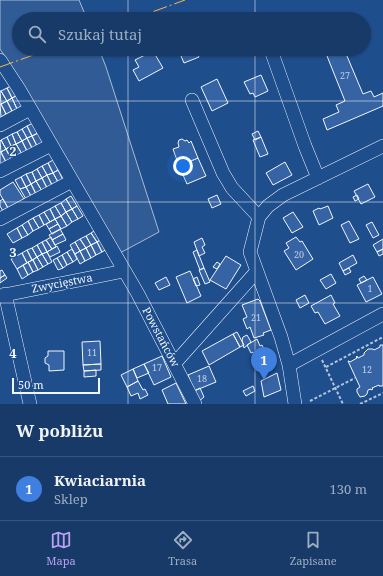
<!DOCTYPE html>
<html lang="pl">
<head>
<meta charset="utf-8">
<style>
  :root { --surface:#173a69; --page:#244571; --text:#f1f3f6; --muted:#9eadc0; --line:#36547d; --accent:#bca0f2 }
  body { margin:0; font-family:"Noto Serif",serif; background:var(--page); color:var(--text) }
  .scale { position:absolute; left:12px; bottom:10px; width:88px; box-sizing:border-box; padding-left:4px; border:2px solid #f2f6ff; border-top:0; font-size:11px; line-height:14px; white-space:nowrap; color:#f2f6ff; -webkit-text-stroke:3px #1f4e8c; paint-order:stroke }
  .you { position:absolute; left:183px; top:166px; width:14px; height:14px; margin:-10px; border:3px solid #fff; border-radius:50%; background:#1a73e8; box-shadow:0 0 0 6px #1a73e833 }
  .badge { display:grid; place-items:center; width:26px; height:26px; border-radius:50%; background:var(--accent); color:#fff; font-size:13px; font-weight:700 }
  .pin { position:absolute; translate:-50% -33px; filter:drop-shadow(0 1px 2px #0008) }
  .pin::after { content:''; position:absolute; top:21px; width:14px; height:12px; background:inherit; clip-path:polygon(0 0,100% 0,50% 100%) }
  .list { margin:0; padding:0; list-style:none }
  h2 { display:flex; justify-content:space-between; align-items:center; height:52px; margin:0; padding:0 16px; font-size:17px }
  h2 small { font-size:13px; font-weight:400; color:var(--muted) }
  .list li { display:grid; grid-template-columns:26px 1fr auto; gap:12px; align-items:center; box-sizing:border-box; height:64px; padding:0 16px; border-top:1px solid var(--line) }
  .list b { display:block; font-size:15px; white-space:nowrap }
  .list p { margin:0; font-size:13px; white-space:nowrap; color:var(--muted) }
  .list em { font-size:13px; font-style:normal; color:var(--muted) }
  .icon { flex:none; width:22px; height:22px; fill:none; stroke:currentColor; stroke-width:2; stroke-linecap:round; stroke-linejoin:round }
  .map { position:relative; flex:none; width:383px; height:404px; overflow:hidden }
  .search { position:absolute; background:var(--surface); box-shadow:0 1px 3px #0004; left:12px; right:12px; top:12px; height:44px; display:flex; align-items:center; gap:10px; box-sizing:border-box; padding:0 14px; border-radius:22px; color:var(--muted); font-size:15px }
  .sheet { height:116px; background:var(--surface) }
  nav { display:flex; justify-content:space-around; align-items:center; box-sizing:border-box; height:56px; border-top:1px solid var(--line); background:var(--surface); font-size:11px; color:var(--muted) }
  nav a { display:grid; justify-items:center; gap:2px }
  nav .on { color:var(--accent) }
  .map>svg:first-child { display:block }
  .built { fill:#305b95; stroke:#a8bbd7 }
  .building { fill:#3563a3; stroke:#f2f6ff }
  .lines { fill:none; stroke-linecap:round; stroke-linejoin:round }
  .minor-casing { stroke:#f2f6ff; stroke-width:14 }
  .path { stroke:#b3c4dc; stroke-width:2; stroke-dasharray:3 2; stroke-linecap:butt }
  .minor { stroke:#1f4e8c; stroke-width:13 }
  .power { stroke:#ffb74d; stroke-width:1; stroke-dasharray:14 3 2 3; stroke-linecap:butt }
  .grid { fill:none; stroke:#f2f6ff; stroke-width:1; stroke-opacity:0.55 }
  .labels { text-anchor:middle; stroke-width:3; stroke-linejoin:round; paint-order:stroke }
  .number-label { font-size:9px; fill:#c3d1e8 }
  .street-label { font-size:11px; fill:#f2f6ff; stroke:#1f4e8c }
  .grid-label { font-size:13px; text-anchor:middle; font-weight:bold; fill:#f2f6ff; stroke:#1f4e8c; stroke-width:3; stroke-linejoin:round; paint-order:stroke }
</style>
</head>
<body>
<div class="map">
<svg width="383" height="404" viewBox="0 0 383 404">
  <rect width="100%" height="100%" fill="#1f4e8c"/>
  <path class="built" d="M0,0H79L87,19H19V49H99L106,67L159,232L118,254L25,87L0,49Z"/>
  <path class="building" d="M178,49H195L199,57L184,63Z
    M330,49H344L363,94L371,91L374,97L383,93V106L327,130L323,119L339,112L336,105L345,101L325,51Z
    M153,51L163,68L139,81L133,70L139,67L135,60Z
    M261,75L268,91L255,97L253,93L250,94L244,82Z
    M217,79L228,103L212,111L201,87Z
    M13,85L18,95L12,98L7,88Z
    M7,88L12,98L7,101L1,91Z
    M0,91H1L7,101L1,104Z
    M18,95L23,105L17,109L12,98Z
    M12,98L17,109L12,111L7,101Z
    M7,101L12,111L6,114L1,104Z
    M0,104H1L6,114L1,117Z
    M33,123L38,133L32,136L27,126Z
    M27,126L32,136L27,138L22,129Z
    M22,129L27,138L22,141L17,132Z
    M258,131L261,137L255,140L252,134Z
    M17,132L22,141L16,144L12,134Z
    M38,133L43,143L37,146L32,136Z
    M12,134L16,144L11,146L7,137Z
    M32,136L37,146L32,148L27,138Z
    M7,137L11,146L6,149L1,140Z
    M261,137L268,154L260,157L253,140Z
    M27,138L32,148L27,151L22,141Z
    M182,139L185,141L187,140L189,143L191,141L198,158L179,166L173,149L179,147L178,143L179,140Z
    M1,140L6,149L1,152L0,141Z
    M22,141L27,151L22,154L16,144Z
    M16,144L22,154L16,157L11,146Z
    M11,146L16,157L11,159L6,149Z
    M6,149L11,159L6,162L1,152Z
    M0,151L6,162L0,165Z
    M198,158L206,176L187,184L179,166Z
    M53,160L58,170L53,173L48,163Z
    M285,162L292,175L273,185L266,173Z
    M48,163L53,173L47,175L42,166Z
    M42,166L47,175L42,178L37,169Z
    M37,169L42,178L36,181L32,172Z
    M58,170L63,180L58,182L53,173Z
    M32,172L36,181L31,184L26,174Z
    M53,173L58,182L52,185L47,175Z
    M26,174L31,184L26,187L21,177Z
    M47,175L52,185L47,188L42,178Z
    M21,177L26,187L20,189L15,180Z
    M42,178L47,188L42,191L36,181Z
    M36,181L42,191L36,194L31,184Z
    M13,182L24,199L8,208L0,194V190Z
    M31,184L36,194L31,196L26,187Z
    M368,184L375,197L361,204L354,191Z
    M26,187L31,196L26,199L20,189Z
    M217,195L221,204L212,208L208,199Z
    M357,195L359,199L355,201L353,197Z
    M71,196L77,206L72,209L66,199Z
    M3,199L8,208L3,211L0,206V201Z
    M66,199L72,209L66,212L61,203Z
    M61,203L66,212L61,216L55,206Z
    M55,206L61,216L55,219L50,209Z
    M77,206L83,216L78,219L72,209Z
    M328,206L333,218L319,225L313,211L319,208L320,209Z
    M50,209L55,219L50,222L44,212Z
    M72,209L78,219L72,222L66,212Z
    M44,212L50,222L44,225L39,215Z
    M66,212L72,222L67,226L61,216Z
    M293,212L303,227L292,233L283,218Z
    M39,215L44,225L39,228L33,218Z
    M61,216L67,226L61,229L55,219Z
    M33,218L39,228L33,231L28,221Z
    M55,219L58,224L49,229L46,224Z
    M28,221L33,231L28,235L22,225Z
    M349,221L359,239L350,243L341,225Z
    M372,222L379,235L373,238L366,225Z
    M58,224L61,229L52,234L49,229Z
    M22,225L28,235L22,238L17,228Z
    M17,228L22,238L13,243L7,234Z
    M60,229L63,234L52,240L49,235Z
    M97,229L102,239L97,242L91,233Z
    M91,233L97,242L91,245L86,236Z
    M63,234L66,240L55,245L52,240Z
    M86,236L91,245L86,248L80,239Z
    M51,237L56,247L52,249L46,240Z
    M296,237L300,242L302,241L313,259L296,270L284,251L289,248L286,243Z
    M202,238L205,245L202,247L205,253L199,256L194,242Z
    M80,239L86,248L80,251L75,242Z
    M102,239L107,249L102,252L97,242Z
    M383,239V249L377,252L373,245Z
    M46,240L52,249L47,252L42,242Z
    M42,242L47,252L42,254L37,245Z
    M75,242L80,251L75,254L70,245Z
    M97,242L102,252L96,255L91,245Z
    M37,245L42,254L37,257L32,248Z
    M91,245L96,255L91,258L86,248Z
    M57,246L60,252L50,257L47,252Z
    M32,248L37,257L32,260L27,250Z
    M86,248L91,258L85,261L80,251Z
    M72,249L77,259L73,262L67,252Z
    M383,249V254L379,256L377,252Z
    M27,250L32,260L27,263L22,253Z
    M197,250L204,268L200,270L193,252Z
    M80,251L85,261L80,264L75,254Z
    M47,252L52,262L48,264L42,254Z
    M67,252L73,262L67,265L62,255Z
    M22,253L27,263L17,269L11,259Z
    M42,254L48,264L43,267L37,257Z
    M62,255L67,265L63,268L57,258Z
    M353,255L357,263L343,271L339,263Z
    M226,256L241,265L226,289L210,280Z
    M37,257L43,267L38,270L33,260Z
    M57,258L63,268L58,270L53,260Z
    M33,260L38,270L33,272L28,262Z
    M28,262L33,272L28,275L23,265Z
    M217,262L220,264L217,269L213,267Z
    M23,265L28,275L22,279L17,269Z
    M204,268L210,282L205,284L199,270Z
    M349,268L351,272L345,275L343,271Z
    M2,270L5,275L0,278V271Z
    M190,271L201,296L187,303L176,277Z
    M331,274L336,283L326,289L320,280Z
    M5,275L7,278L0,283V278Z
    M364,276L367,280L361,283L359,279Z
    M166,277L170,285L159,290L155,283Z
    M197,277L200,285L196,286L193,279Z
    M373,277L382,294L366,302L357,285Z
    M305,295L309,303L300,308L296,300Z
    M331,295L335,303L333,304L340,316L325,324L318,312L315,313L311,306Z
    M258,299L260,301L271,330L263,333L264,335L254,338L250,327L247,329L243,319L247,317L242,305Z
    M237,332L244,345L240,347L233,334Z
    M233,334L240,347L209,365L202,351Z
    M247,335L251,342L244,348L242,340L243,337Z
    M257,339L260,346L262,345L270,361L260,365L253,352L251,353L247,345Z
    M100,341L101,364L83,365L82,342Z
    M380,345H383V386H379V385L372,388L373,389L371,390V389L368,390L367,394L365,396L360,397L357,392V389L360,387L348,361H349L350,362L357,358L356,357L357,356L358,358L364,355V353L368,349H373L374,350L380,347Z
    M48,351H64V370L49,371V365L45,363V358L48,356Z
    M162,356L171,377L154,385L144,364Z
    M101,364V370L84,371L83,365Z
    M144,364L149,373L137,378L133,369Z
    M209,366L216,382L194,391L188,375Z
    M133,369L138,381L127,387L121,375Z
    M96,370V376L84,377V371Z
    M277,373L281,390L264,397L261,381Z
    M138,381L143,390L145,389L148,395L140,399L138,393L131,396L127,387Z
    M176,383L186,404H168L162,390Z
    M253,386L255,391L246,396L243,391Z
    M200,388L204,397L198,402L194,391Z"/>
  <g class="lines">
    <g class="minor-casing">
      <path id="minor" d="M272,53L305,146L318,178
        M0,60L19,89L138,294L195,404
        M192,100L223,173L232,188L259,217
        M0,125L30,109
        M0,171L51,145
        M0,219L72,181
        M5,294L30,404
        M0,296L124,271
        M175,363L257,271
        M289,365L383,314
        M295,404L289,365L281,337L250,252L259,217L268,206L283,195L383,146"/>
    </g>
    <path class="path" d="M322,360L343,404
      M326,367L383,337
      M310,401L355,378
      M360,404L383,393"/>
    <use href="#minor" class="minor"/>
    <path class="power" d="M133,19L185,0
      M0,67L50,49"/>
  </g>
  <path class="grid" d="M128,0V19M255,0V19M128,49V404M255,49V404M0,101H383M0,202H383M0,303H383"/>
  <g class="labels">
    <g class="number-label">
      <text x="345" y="79">27</text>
      <text x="299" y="258">20</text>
      <text x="370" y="292">1</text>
      <text x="256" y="321">21</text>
      <text x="92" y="356">11</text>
      <text x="157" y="371">17</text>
      <text x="367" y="373">12</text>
      <text x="202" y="382">18</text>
    </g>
    <g class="street-label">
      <text transform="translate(62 283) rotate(-11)" y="4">Zwycięstwa</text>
      <text transform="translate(161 337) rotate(62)" y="4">Powstańców</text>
    </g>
  </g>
  <g class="grid-label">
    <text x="13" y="156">2</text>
    <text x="13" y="257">3</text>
    <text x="13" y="358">4</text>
  </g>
</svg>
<div class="scale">50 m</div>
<div class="you"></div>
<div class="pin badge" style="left:264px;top:380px;background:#3f7fe0">1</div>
<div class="search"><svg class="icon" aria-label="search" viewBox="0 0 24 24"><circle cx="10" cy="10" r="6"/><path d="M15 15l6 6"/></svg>Szukaj tutaj</div>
</div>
<section class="sheet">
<h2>W pobliżu<small></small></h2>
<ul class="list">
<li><span class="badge" style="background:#3f7fe0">1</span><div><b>Kwiaciarnia</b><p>Sklep</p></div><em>130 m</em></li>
</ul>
</section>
<nav>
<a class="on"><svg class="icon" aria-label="map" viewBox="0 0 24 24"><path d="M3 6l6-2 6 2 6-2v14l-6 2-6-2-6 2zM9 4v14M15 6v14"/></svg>Mapa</a>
<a><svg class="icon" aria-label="directions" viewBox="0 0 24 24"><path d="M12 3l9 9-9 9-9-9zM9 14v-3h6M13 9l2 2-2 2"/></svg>Trasa</a>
<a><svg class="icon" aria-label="saved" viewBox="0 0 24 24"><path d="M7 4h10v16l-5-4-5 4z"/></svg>Zapisane</a>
</nav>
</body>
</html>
